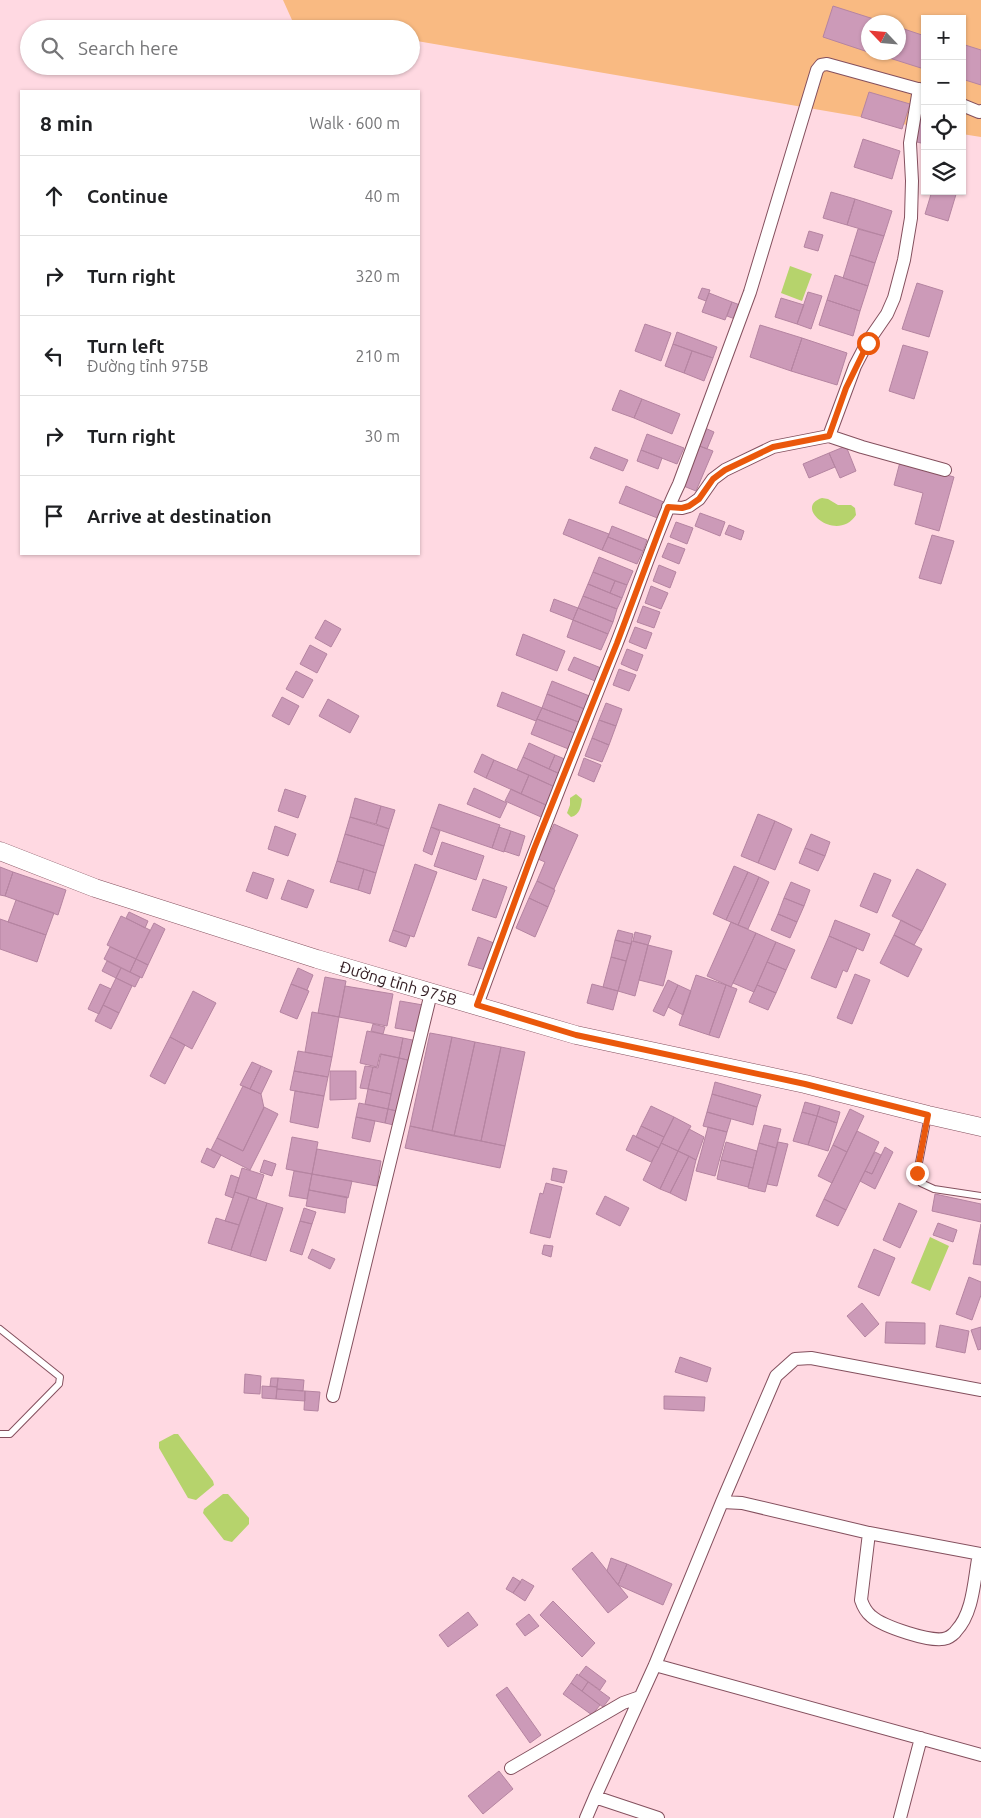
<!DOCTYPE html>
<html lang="en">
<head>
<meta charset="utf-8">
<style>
  :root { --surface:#fff; --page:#f6f6f6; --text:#202124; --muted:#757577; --line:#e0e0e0 }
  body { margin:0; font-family:Ubuntu,sans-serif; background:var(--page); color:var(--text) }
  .controls { position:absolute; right:15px; top:15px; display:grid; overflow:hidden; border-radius:0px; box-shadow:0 1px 4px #0004 }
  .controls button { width:45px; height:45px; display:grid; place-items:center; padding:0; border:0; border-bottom:1px solid var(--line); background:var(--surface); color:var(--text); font:25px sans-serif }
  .compass { position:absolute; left:861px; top:15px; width:45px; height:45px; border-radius:50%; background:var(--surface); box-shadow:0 1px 4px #0004; rotate:296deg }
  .stop { position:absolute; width:15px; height:15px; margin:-11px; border:4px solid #ea580c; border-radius:50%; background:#fff }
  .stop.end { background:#ea580c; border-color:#fff; box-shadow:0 1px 5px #0008 }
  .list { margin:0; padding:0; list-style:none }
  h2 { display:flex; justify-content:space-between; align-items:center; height:65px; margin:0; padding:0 20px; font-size:21px }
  h2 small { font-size:16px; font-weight:400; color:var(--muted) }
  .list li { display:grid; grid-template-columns:32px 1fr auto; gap:15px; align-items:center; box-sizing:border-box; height:80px; padding:0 20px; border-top:1px solid var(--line) }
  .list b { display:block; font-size:19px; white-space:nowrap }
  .list p { margin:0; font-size:16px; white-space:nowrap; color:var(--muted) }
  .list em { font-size:16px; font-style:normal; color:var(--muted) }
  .icon { flex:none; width:28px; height:28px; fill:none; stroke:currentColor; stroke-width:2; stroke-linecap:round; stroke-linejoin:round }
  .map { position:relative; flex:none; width:981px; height:1818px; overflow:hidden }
  .search { position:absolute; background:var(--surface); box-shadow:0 1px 4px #0004; left:20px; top:20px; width:400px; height:55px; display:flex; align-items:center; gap:12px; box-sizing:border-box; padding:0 18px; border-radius:28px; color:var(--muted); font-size:19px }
  .panel { position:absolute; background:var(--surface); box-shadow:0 1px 4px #0004; left:20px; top:90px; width:400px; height:465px; border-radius:0px }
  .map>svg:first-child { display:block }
  .green { fill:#f9ba82; fill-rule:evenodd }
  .water { fill:#b6d36c }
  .building { fill:#cc9ab8; stroke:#b584a1 }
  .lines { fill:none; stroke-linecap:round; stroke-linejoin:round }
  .service-casing { stroke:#84505e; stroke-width:8 }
  .minor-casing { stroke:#84505e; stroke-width:14 }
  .secondary-casing { stroke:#84505e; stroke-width:19 }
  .service { stroke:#fff; stroke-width:6 }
  .minor { stroke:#fff; stroke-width:12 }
  .secondary { stroke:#fff; stroke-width:18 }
  .route { stroke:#ea580c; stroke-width:6 }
  .labels { text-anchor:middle; stroke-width:4; stroke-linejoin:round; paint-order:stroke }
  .street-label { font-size:16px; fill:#321c22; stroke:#ffd9e2 }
</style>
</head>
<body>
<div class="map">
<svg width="981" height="1818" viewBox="0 0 981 1818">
  <rect width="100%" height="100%" fill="#ffd9e2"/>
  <path class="green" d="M283,0H981V137L962,134V19H925V128L411,40V29H342L292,20ZM868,22H898V52H868Z"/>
  <path class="water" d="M790,266L812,274L802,301L781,293Z
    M822,498L828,499L838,505H851L855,508L856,515C837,544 792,507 822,498Z
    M576,794L582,799C581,806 580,815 571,817L567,813L570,805V798Z
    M930,1237L949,1246L930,1291L911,1283Z
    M174,1434H178L213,1481L214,1485L196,1500L188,1498L159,1448V1442Z
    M223,1494H228L249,1518V1524L232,1542L224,1540L203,1513L204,1509Z"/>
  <path class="building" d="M833,6L880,21V22H868V52L823,37Z
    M898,27L925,36L924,69L880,55L881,52H898Z
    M962,44L981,50V85L962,79Z
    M869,92L910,104L902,129L861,117Z
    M920,117L925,118V144L913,141Z
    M863,139L900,151L892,179L854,167Z
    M932,191H957L948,221L925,214Z
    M831,192L855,199L847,225L823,218Z
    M855,199L892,211L884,236L847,225Z
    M858,229L884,236L875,263L850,255Z
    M809,231L823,235L818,251L804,247Z
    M850,255L875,263L868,286L843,278Z
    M835,275L868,286L860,311L827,300Z
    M917,283L943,291L929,337L902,329Z
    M702,288L710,290L706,301L698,298Z
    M808,292L822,296L811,329L797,324Z
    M709,293L732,302L725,320L702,312Z
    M781,298L804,305L797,324L775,317Z
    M827,300L860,311L853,336L819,325Z
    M732,302L740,305L735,319L727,316Z
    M645,324L671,333L661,361L635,351Z
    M760,325L802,338L791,371L750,357Z
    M677,332L717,347L713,358L673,344Z
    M802,338L847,353L837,385L791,371Z
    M673,344L692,351L684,373L665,366Z
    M903,345L928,352L914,399L889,391Z
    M692,351L713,358L704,381L684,373Z
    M620,390L642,399L634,418L612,410Z
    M642,399L680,414L672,434L634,418Z
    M705,428L714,432L707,449L697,445Z
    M647,434L684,448L677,464L641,450Z
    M697,445L713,451L696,491L681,485Z
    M846,446L856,471L840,478L829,453Z
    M595,447L628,460L623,471L590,458Z
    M641,450L662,458L658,469L637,461Z
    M829,453L835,467L809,478L803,464Z
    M900,462L954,477L939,531L915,524L923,493L894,485Z
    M626,486L666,503L660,519L619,503Z
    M700,513L725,522L720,536L695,526Z
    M569,519L609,534L602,550L563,534Z
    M676,522L693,528L687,544L670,537Z
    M729,525L744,531L741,540L725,534Z
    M612,526L647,540L643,551L608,537Z
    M932,535L954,541L941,584L919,578Z
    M608,537L643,551L637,564L602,550Z
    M668,543L685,549L679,564L662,557Z
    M599,557L633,571L627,585L593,572Z
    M659,565L676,572L670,588L653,581Z
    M593,572L615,581L610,593L588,584Z
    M615,581L627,585L622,598L610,593Z
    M588,584L622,598L617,609L583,596Z
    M651,586L668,593L661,609L645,603Z
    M583,596L617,609L613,622L578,608Z
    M554,599L578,608L573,620L550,611Z
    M643,606L660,612L654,628L637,622Z
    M578,608L613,622L608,634L573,620Z
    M325,620L341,629L331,647L315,638Z
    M573,620L608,634L601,650L567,637Z
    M635,627L652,633L646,649L629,642Z
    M523,634L565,651L557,671L516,655Z
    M310,645L327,654L317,673L300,664Z
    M627,649L643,655L637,671L621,664Z
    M574,657L601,668L595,681L568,670Z
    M619,669L636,675L629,691L613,685Z
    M296,671L313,680L303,698L286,689Z
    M552,681L592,697L587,710L547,694Z
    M502,692L542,708L536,721L497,706Z
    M547,694L587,710L581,723L542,708Z
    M282,697L299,706L289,725L272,716Z
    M328,699L359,716L350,733L319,716Z
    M606,703L622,709L616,726L599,720Z
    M542,708L581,723L577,734L537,719Z
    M537,719L577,734L571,750L531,734Z
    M599,720L616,726L609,745L592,738Z
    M592,738L609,745L602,762L585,756Z
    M529,743L555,755L549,769L523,757Z
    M482,754L494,760L486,778L474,772Z
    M555,755L567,760L560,774L549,769Z
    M523,757L560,774L555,787L517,770Z
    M584,758L601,765L594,782L578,775Z
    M494,760L529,775L521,794L486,778Z
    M529,775L555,787L546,805L521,794Z
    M474,788L507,803L500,818L467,804Z
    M285,789L306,796L298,818L278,811Z
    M511,789L546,805L541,817L505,801Z
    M355,798L381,806L376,824L350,817Z
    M439,804L500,825L492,848L431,827Z
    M381,806L395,810L389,829L376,824Z
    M758,814L775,821L758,863L741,856Z
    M350,817L389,829L384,846L345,834Z
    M775,821L792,829L775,870L758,863Z
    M554,824L578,835L554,889L537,881L545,862L538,859Z
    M275,826L296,834L288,856L268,849Z
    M431,827L440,831L432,855L423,851Z
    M499,827L511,831L504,852L492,848Z
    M511,831L525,836L519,856L504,851Z
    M345,834L384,846L376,873L337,861Z
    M811,834L830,842L825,856L805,848Z
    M442,842L484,856L476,880L434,866Z
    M805,848L825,856L818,871L799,863Z
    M337,861L364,869L358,890L330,882Z
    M415,864L437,872L414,937L393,930Z
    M734,866L748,872L726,920L713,914Z
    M0,867L13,872L5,896L0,895Z
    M364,869L376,873L370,894L358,890Z
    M917,869L946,884L922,931L892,916Z
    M13,872L66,890L58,915L5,896Z
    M253,872L274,879L267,899L246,891Z
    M748,872L759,877L738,925L726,920Z
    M874,873L891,880L877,913L860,906Z
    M759,877L769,882L748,929L738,925Z
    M483,879L507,887L496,918L472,910Z
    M288,880L314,890L307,908L281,899Z
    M537,881L555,890L548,907L529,898Z
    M791,882L810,890L804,906L784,898Z
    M529,898L548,907L535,937L516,928Z
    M784,898L804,906L797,922L778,914Z
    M16,900L54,913L46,935L8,922Z
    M129,912L148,921L145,928L126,918Z
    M778,914L797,922L790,938L771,930Z
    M121,916L150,930L136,959L107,945Z
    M0,919L46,935L37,962L0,949Z
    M835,920L870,934L863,951L829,936Z
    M901,920L922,931L914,945L894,935Z
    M731,922L756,933L731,987L707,976Z
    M154,923L165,929L148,965L136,959Z
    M393,930L410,936L406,947L389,941Z
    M618,930L633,934L631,944L615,940Z
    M635,932L651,936L648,945L633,941Z
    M756,933L776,942L754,992L733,983Z
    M894,935L922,949L908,977L880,963Z
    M829,936L857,948L847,972L843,970L836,988L811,978Z
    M478,937L494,943L485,970L468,965Z
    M615,940L631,944L626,961L611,957Z
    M632,941L648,945L635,996L618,991Z
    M776,942L795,950L786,970L767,962Z
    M648,945L672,951L663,986L639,980Z
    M110,947L136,959L130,972L104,959Z
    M611,957L626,961L618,991L603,987Z
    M136,959L148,965L142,978L130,972Z
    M107,961L121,968L116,978L102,971Z
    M767,962L786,970L776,993L757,985Z
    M121,968L140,977L135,987L116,978Z
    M298,968L313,975L307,990L291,984Z
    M855,974L870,980L852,1024L837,1018Z
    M696,975L726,985L709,1035L679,1025Z
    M325,977L346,981L339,1017L318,1013Z
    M116,978L132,986L119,1013L103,1005Z
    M668,980L678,985L664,1016L653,1011Z
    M100,984L111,989L99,1014L88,1009Z
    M291,984L309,991L297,1019L280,1012Z
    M592,984L618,991L613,1010L587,1003Z
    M678,985L691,991L683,1015L668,1007Z
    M726,985L737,989L719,1038L709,1035Z
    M757,985L776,993L768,1010L749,1002Z
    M345,986L393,994L387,1026L339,1017Z
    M193,991L216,1003L192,1049L170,1037Z
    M400,1001L423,1005L418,1032L395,1028Z
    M103,1005L119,1013L111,1029L95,1021Z
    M312,1012L339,1017L332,1057L305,1052Z
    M373,1024L385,1027L383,1034L371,1031Z
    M367,1031L403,1038L399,1058L380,1054L377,1067L360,1063Z
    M430,1033L452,1037L432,1131L410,1126Z
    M170,1037L185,1045L165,1084L150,1076Z
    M452,1037L475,1042L454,1136L432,1131Z
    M403,1038L417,1041L412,1061L399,1058Z
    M475,1042L501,1047L481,1141L454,1136Z
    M501,1047L525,1052L505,1146L481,1141Z
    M298,1051L332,1057L328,1077L294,1071Z
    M381,1054L399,1058L391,1094L368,1089L373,1067L378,1068Z
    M399,1058L412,1061L401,1112L388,1109Z
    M252,1062L261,1066L250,1089L240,1085Z
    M261,1066L272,1071L261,1094L250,1089Z
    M365,1066L373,1067L368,1089L360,1088Z
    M294,1071L328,1077L324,1096L290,1090Z
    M330,1071H356V1099L330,1100Z
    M715,1082L761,1095L757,1107L712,1094Z
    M243,1086L261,1094L264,1108L243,1151L217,1138Z
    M368,1089L391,1094L388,1109L365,1104Z
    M295,1091L324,1096L318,1128L290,1122Z
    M712,1094L757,1107L753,1125L707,1112Z
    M805,1102L820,1106L817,1116L802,1112Z
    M359,1103L388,1109L385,1123L356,1117Z
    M651,1106L674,1117L664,1137L641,1126Z
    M820,1106L840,1112L837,1123L817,1116Z
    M264,1107L278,1114L250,1170L211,1150L217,1138L243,1151Z
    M388,1109L401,1112L398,1126L385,1123Z
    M850,1109L864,1116L847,1152L833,1145Z
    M707,1112L731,1119L727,1132L703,1126Z
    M802,1112L817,1116L808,1145L793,1141Z
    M817,1116L837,1123L828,1151L808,1145Z
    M356,1117L375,1121L370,1142L352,1138Z
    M674,1117L691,1126L678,1151L661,1143Z
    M764,1125L781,1129L776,1148L759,1143Z
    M410,1126L505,1146L500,1168L405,1148Z
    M641,1126L664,1137L659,1148L636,1137Z
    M708,1127L727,1132L715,1176L696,1171Z
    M689,1129L704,1137L696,1160L678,1151Z
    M857,1131L879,1142L846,1210L824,1199Z
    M633,1135L659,1148L651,1162L626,1150Z
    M292,1137L318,1142L312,1174L286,1169Z
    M726,1142L757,1151L753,1168L721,1160Z
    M778,1142L788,1144L777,1186L767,1184Z
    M661,1143L678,1151L660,1189L643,1180Z
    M759,1143L776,1148L765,1192L748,1188Z
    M833,1145L847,1152L832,1183L818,1176Z
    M885,1147L893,1152L875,1189L860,1181L865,1171L872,1174Z
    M207,1148L221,1155L214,1168L201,1162Z
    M317,1149L381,1161L377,1186L312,1174Z
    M678,1151L689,1156L670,1193L660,1189Z
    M875,1152L881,1155L872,1174L865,1171Z
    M689,1156L696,1160L686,1201L670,1193Z
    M264,1160L276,1164L272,1176L260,1172Z
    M721,1160L753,1168L748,1187L717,1179Z
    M242,1168L264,1175L256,1199L235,1192Z
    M553,1168L567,1171L564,1183L551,1180Z
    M294,1171L312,1174L307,1199L289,1196Z
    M312,1174L352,1181L348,1198L309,1190Z
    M231,1175L239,1178L233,1198L225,1195Z
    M546,1183L562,1187L550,1238L530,1233L540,1193L543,1194Z
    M309,1190L347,1197L345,1213L306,1206Z
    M235,1192L249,1197L239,1225L225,1221Z
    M935,1194L981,1204V1222L932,1211Z
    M605,1196L629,1208L620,1226L596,1214Z
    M249,1197L267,1203L250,1256L231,1250Z
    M824,1199L846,1210L838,1226L816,1216Z
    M267,1203L283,1208L266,1261L250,1256Z
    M899,1203L917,1211L900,1248L883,1240Z
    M304,1208L316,1212L312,1224L300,1221Z
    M216,1218L239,1225L231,1250L208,1243Z
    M300,1221L312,1224L302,1255L290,1251Z
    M938,1223L957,1230L953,1242L933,1235Z
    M981,1224V1265L973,1264Z
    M544,1245L553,1246L551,1257L542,1254Z
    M312,1249L335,1259L330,1269L308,1258Z
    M874,1249L895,1258L879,1296L858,1287Z
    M969,1277L981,1282V1295L972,1320L956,1314Z
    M862,1303L879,1324L865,1337L847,1316Z
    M886,1322L925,1323V1344L885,1343Z
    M940,1325L969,1331L965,1353L936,1347Z
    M981,1327V1349L978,1350L971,1330Z
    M680,1357L711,1368L707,1382L675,1372Z
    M245,1374L261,1376L260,1394L244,1393Z
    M271,1378H278L277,1387L270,1386Z
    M278,1378L304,1380L303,1391L277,1389Z
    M262,1386L277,1387L276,1399L262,1398Z
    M277,1389L305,1391V1401L276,1399Z
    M305,1391L320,1392L318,1411L304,1410Z
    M664,1396L705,1397L704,1411L664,1409Z
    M592,1552L628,1597L608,1613L572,1569Z
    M611,1558L627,1564L618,1585L607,1571Z
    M627,1564L672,1584L663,1605L618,1585Z
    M513,1577L521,1582L513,1593L506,1589Z
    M522,1579L534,1586L525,1601L513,1593Z
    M553,1601L595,1643L582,1657L540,1615Z
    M468,1612L478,1625L448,1647L439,1635Z
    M529,1614L539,1626L525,1636L516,1624Z
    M586,1666L606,1681L600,1690L579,1675Z
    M577,1674L588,1682L582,1691L571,1683Z
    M588,1682L610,1698L603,1707L582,1691Z
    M571,1683L600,1705L592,1715L563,1694Z
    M507,1687L541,1735L530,1743L496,1695Z
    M499,1771L513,1789L483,1814L468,1796Z"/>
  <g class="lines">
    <g class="service-casing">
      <path id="service" d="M928,1116L917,1173L921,1183L934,1189L981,1196
        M0,1329L60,1377L59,1384L10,1434H0"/>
    </g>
    <g class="minor-casing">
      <path id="minor" d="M962,105L979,112L981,111
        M829,436L855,366L867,343L887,314L894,298L904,260L911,218L912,181L910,143L919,89
        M668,507L682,508L689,506L699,499L713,479L725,470L773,447L829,436L862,447L945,470
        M477,1005C521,884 568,765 616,645C637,592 654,536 679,484L750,292L817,70L821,65L827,64L925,91
        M333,1396L431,993
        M722,1502L742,1503L869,1533L981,1554
        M869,1533L861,1600C863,1606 865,1611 871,1616C882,1626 933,1644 947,1638C950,1637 955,1633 956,1631C974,1612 974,1578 979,1554
        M655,1665L981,1755
        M511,1768L623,1703L640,1697
        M595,1797L655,1665L722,1502L776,1376L795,1359L811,1358L981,1390
        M586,1818L595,1797L658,1818
        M900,1818L921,1738"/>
    </g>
    <g class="secondary-casing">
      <g id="secondary">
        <path id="s1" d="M0,851L95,888L317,959L576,1035L805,1084L928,1115L981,1127"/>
      </g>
    </g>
    <use href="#service" class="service"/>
    <use href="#minor" class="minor"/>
    <use href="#secondary" class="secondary"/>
  </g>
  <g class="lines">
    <path class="route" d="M868,343L846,388L829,436L773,447L725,470L713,479L699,499L689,506L682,508L668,507L617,643L534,849L477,1005L576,1035L805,1084L928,1115L917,1173"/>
  </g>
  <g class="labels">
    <g class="street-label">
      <text dy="6" stroke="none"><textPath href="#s1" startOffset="420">Đường tỉnh 975B</textPath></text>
    </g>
  </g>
</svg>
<div class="controls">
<button>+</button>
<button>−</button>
<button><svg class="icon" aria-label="locate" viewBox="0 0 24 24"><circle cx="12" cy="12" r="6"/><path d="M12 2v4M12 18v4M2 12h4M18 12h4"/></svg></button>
<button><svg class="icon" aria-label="layers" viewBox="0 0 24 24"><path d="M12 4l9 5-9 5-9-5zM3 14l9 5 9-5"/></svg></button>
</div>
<svg class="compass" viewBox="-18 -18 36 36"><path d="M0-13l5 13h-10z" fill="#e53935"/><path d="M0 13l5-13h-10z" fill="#757577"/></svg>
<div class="stop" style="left:868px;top:343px"></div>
<div class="stop end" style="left:917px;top:1173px"></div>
<div class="search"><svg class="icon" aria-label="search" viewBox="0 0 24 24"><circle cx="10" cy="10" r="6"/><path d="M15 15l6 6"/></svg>Search here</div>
<section class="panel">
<h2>8 min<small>Walk · 600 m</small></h2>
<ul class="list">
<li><svg class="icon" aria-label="ahead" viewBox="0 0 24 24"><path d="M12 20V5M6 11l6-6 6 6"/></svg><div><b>Continue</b></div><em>40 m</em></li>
<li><svg class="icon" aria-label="right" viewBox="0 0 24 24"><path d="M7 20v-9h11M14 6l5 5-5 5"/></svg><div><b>Turn right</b></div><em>320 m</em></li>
<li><svg class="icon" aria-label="left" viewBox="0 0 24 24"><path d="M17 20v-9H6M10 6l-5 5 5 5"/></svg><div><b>Turn left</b><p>Đường tỉnh 975B</p></div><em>210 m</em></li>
<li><svg class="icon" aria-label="right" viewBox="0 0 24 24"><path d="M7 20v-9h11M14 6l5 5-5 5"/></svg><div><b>Turn right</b></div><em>30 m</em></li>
<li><svg class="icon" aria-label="arrive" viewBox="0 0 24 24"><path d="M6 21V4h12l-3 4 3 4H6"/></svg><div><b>Arrive at destination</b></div></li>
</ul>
</section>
</div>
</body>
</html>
